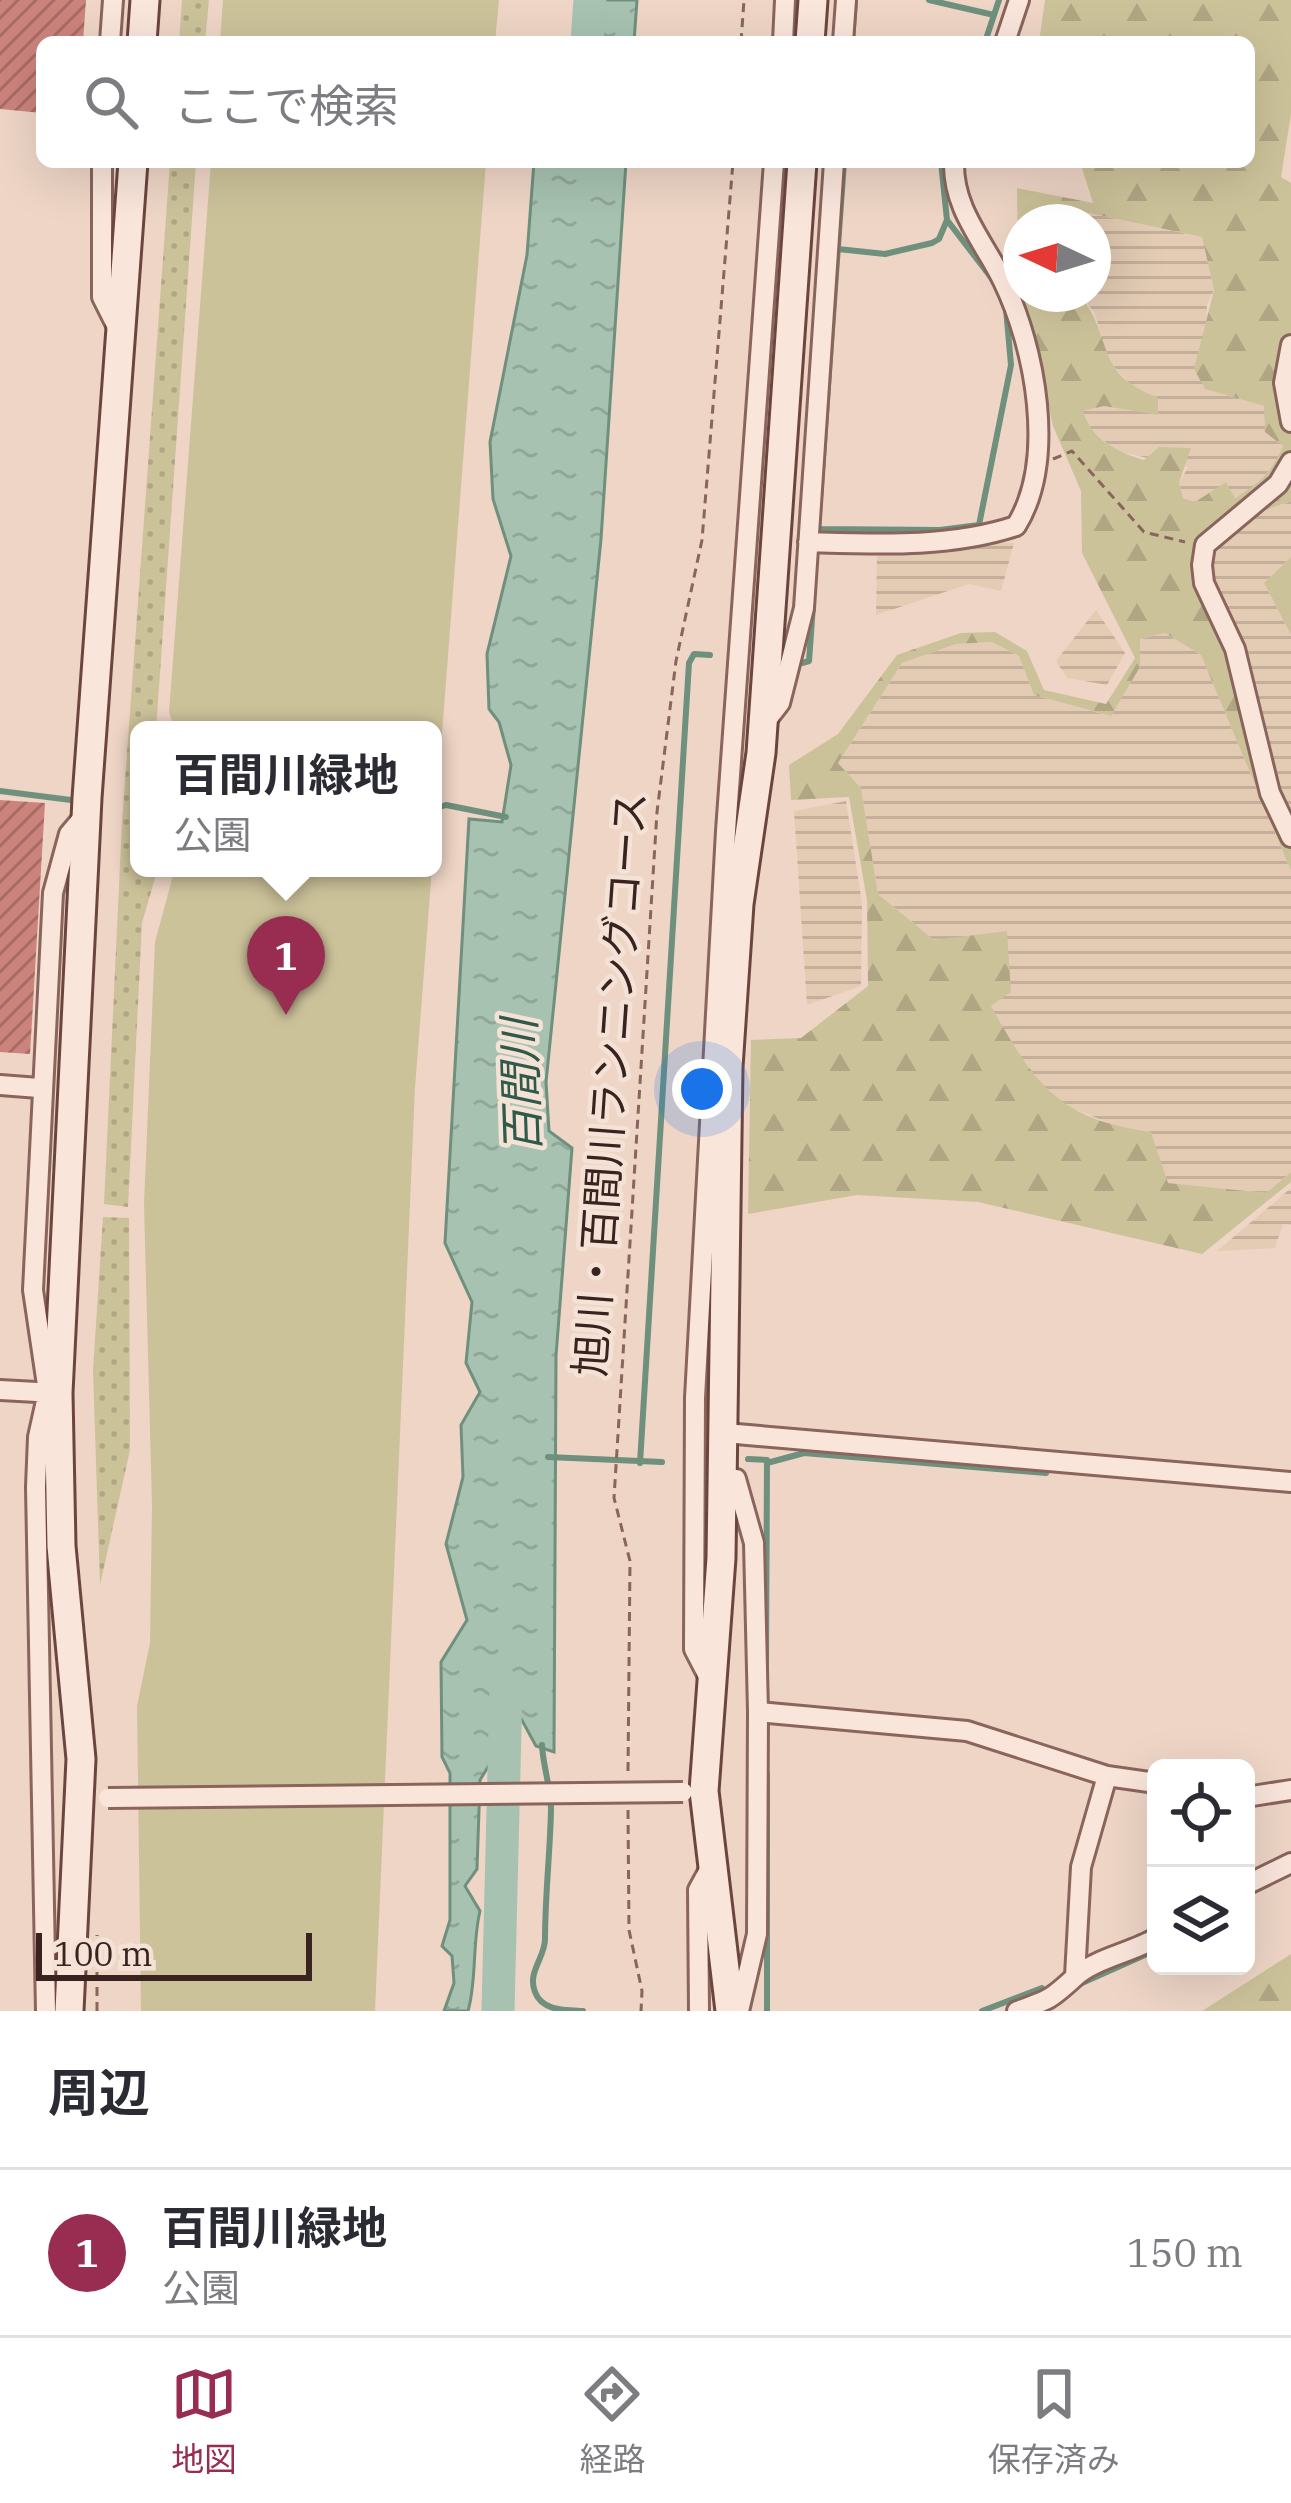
<!DOCTYPE html>
<html lang="ja">
<head>
<meta charset="utf-8">
<style>
  :root { --surface:#fff; --page:#f7f7f7; --text:#2b2b33; --muted:#7c7c81; --line:#e1e1e2; --accent:#982c51 }
  body { margin:0; font-family:"IBM Plex Serif","Noto Sans JP",serif; background:var(--page); color:var(--text) }
  .controls { position:absolute; right:36px; bottom:36px; display:grid; overflow:hidden; border-radius:18px; box-shadow:0 12px 48px #0002 }
  .controls button { width:108px; height:108px; display:grid; place-items:center; padding:0; border:0; border-bottom:3px solid var(--line); background:var(--surface); color:var(--text); font:60px sans-serif }
  .compass { position:absolute; left:1003px; top:204px; width:108px; height:108px; border-radius:50%; background:var(--surface); box-shadow:0 12px 48px #0002; rotate:274deg }
  .scale { position:absolute; left:36px; bottom:30px; width:276px; box-sizing:border-box; padding-left:12px; border:6px solid #3a231f; border-top:0; font-size:33px; line-height:42px; white-space:nowrap; color:#3a231f; -webkit-text-stroke:9px #f5e2d6; paint-order:stroke }
  .you { position:absolute; left:702px; top:1089px; width:42px; height:42px; margin:-30px; border:9px solid #fff; border-radius:50%; background:#1a73e8; box-shadow:0 0 0 18px #1a73e833 }
  .badge { display:grid; place-items:center; width:78px; height:78px; border-radius:50%; background:var(--accent); color:#fff; font-size:39px; font-weight:700 }
  .pin { position:absolute; translate:-50% -99px; filter:drop-shadow(0 3px 6px #0008) }
  .pin::after { content:''; position:absolute; top:63px; width:42px; height:36px; background:inherit; clip-path:polygon(0 0,100% 0,50% 100%) }
  .popup { position:absolute; left:130px; top:721px; width:312px; height:156px; box-sizing:border-box; display:grid; place-content:center; border-radius:18px; background:var(--surface); filter:drop-shadow(0 3px 9px #0005); font-size:39px; white-space:nowrap; color:var(--muted) }
  .popup b { font-size:45px; color:var(--text) }
  .popup::after { content:''; position:absolute; left:50%; top:100%; margin-left:-24px; border:24px solid transparent; border-top-color:var(--surface) }
  .list { margin:0; padding:0; list-style:none }
  h2 { display:flex; justify-content:space-between; align-items:center; height:156px; margin:0; padding:0 48px; font-size:51px }
  h2 small { font-size:39px; font-weight:400; color:var(--muted) }
  .list li { display:grid; grid-template-columns:78px 1fr auto; gap:36px; align-items:center; box-sizing:border-box; height:168px; padding:0 48px; border-top:3px solid var(--line) }
  .list b { display:block; font-size:45px; white-space:nowrap }
  .list p { margin:0; font-size:39px; white-space:nowrap; color:var(--muted) }
  .list em { font-size:39px; font-style:normal; color:var(--muted) }
  .icon { flex:none; width:66px; height:66px; fill:none; stroke:currentColor; stroke-width:2; stroke-linecap:round; stroke-linejoin:round }
  .map { position:relative; flex:none; width:1291px; height:2011px; overflow:hidden }
  .search { position:absolute; background:var(--surface); box-shadow:0 12px 48px #0002; left:36px; right:36px; top:36px; height:132px; display:flex; align-items:center; gap:30px; box-sizing:border-box; padding:0 42px; border-radius:18px; color:var(--muted); font-size:45px }
  .sheet { height:324px; background:var(--surface) }
  nav { display:flex; justify-content:space-around; align-items:center; box-sizing:border-box; height:168px; border-top:3px solid var(--line); background:var(--surface); font-size:33px; color:var(--muted) }
  nav a { display:grid; justify-items:center; gap:6px }
  nav .on { color:var(--accent) }
  .map>svg:first-child { display:block }
  .farmland { fill:url(#farmland-rules) }
  .grass { fill:url(#grass-dots) }
  .forest { fill:url(#forest-firs); fill-rule:evenodd }
  .park { fill:#ccc29a }
  .water { fill:url(#water-ripples); stroke:#6e907c; stroke-width:3 }
  .lines { fill:none; stroke-linecap:round; stroke-linejoin:round }
  .stream { stroke:#6e907c; stroke-width:6 }
  .river { stroke:#a7c2b1; stroke-width:33 }
  .building { fill:url(#building-hatch) }
  .street-casing { stroke:#89655c; stroke-width:24 }
  .secondary-casing { stroke:#6b463f; stroke-width:33 }
  .path { stroke:#89655c; stroke-width:3; stroke-dasharray:9 6; stroke-linecap:butt }
  .street { stroke:#f9e5da; stroke-width:18 }
  .secondary { stroke:#f9e5da; stroke-width:27 }
  .street-bridge-casing { stroke:#89655c; stroke-width:24; stroke-linecap:butt }
  .street-bridge { stroke:#f9e5da; stroke-width:18 }
  .labels { text-anchor:middle; stroke-width:9; stroke-linejoin:round; paint-order:stroke }
  .street-label { font-size:42px; fill:#3a231f; stroke:#f5e2d6 }
  .water-label { font-size:45px; font-style:italic; fill:#2f5949; stroke:#f5e2d6 }
</style>
</head>
<body>
<div class="map">
<svg width="1291" height="2011" viewBox="0 0 1291 2011">
  <defs>
    <pattern id="farmland-rules" width="6" height="5" patternUnits="userSpaceOnUse" patternTransform="scale(3)"><rect width="6" height="5" fill="#e4ccb4"/><path d="M0 2.5h6" fill="none" stroke="#c4af9a"/></pattern>
    <pattern id="grass-dots" width="8" height="8" patternUnits="userSpaceOnUse" patternTransform="scale(3)"><rect width="8" height="8" fill="#ccc29a"/><path d="M2 2h.1M6 6h.1" fill="none" stroke="#b0a684" stroke-width="1.8" stroke-linecap="round"/></pattern>
    <pattern id="forest-firs" width="22" height="20" patternUnits="userSpaceOnUse" patternTransform="scale(3)"><rect width="22" height="20" fill="#ccc29a"/><path d="M5 1l3.5 6h-7zM16 11l3.5 6h-7z" fill="#b0a684"/></pattern>
    <pattern id="water-ripples" width="26" height="14" patternUnits="userSpaceOnUse" patternTransform="scale(3)"><rect width="26" height="14" fill="#a7c2b1"/><path d="M2 4q2-2 4 0t4 0M15 11q2-2 4 0t4 0" fill="none" stroke="#90a698"/></pattern>
    <pattern id="building-hatch" width="6" height="6" patternUnits="userSpaceOnUse" patternTransform="scale(3)"><rect width="6" height="6" fill="#cc837c"/><path d="M-1 1l2-2M0 6l6-6M5 7l2-2" fill="none" stroke="#a76b65"/></pattern>
  </defs>
  <rect width="100%" height="100%" fill="#eed5c6"/>
  <path class="farmland" d="M1055,206L1202,237L1214,290L1207,304L1205,389L1264,406L1283,445L1274,469L1259,484L1235,498L1207,494L1195,502L1183,498L1179,483L1188,467L1116,451L1087,426L1082,411L1104,406L1157,414L1108,360L1095,313L1079,294H1093V222H1057Z
    M1291,501V557L1264,583L1291,635V824L1213,590L1207,550L1242,520Z
    M987,542L1014,543L1001,591L969,584L876,615L877,554Z
    M1096,610L1125,653L1107,685L1067,678L1056,661Z
    M1165,633L1201,655L1291,871V1172L1266,1193L1167,1183L1151,1132L1121,1128L1057,1102L1023,1062L991,1006L934,940L878,894L861,788L838,763L902,663L956,644L992,642L1019,656L1034,695L1110,716L1140,667V639Z
    M846,801L862,903L861,986L807,1005L794,811Z
    M1291,1188V1225L1283,1224L1275,1248L1217,1251Z"/>
  <path class="grass" d="M182,0H209L205,42H179Z
    M170,162H196L156,730H139V868H158L142,923L128,1207L104,1204L122,822Z
    M103,1217L129,1218L130,1450L100,1585L93,1370Z"/>
  <path class="forest" d="M1045,0H1291V114L1281,177L1291,183V501C1246,518 1222,522 1206,570L1291,824V871L1201,655L1165,633L1140,639V667L1111,716L1034,695L1019,656L992,642L956,644L902,663L838,763L861,788L878,894L934,940L1007,931L1011,992L991,1006C1035,1084 1057,1119 1151,1132L1168,1183L1266,1193L1291,1172V1182L1202,1254L978,1202L857,1195L748,1214L751,1040L801,1038L868,986L867,900L849,797L791,800L789,765L838,734L897,655L961,633L995,632L1027,651L1044,690L1106,704L1135,658L1082,553L1081,491L1053,426L1018,280L1017,188L1093,203L1080,162H1249V42H1039ZM1056,206L1202,237L1214,290L1194,369L1205,389L1264,406L1265,432L1283,446C1272,472 1260,483 1235,498L1226,482L1195,502L1183,498L1179,483L1191,448L1159,447L1144,460C1117,452 1091,439 1083,411L1104,406L1158,415V397C1093,375 1115,338 1079,294H1021V222H1057Z
    M1291,557V635L1264,583Z
    M1291,1954V2011H1202Z"/>
  <path class="park" d="M223,0H499L495,42H220Z
    M211,162H486L433,851V730H175L169,712Z
    M175,868H432L415,1088L375,2011H141L137,1706L150,1643L152,1506L144,1204L155,942Z"/>
  <path class="water" d="M601,0H637L634,42H575L600,16Z
    M534,162H626L601,539L546,1082L549,1131L572,1148L556,1356L554,1752L536,1746L512,1702L496,1754L480,1780L477,1869L465,1886L480,1911C472,1944 477,1980 468,2011H444L454,1983L452,1956L442,1946L450,1920V1773L442,1757L441,1662L467,1620L446,1544L463,1477L461,1425L480,1392L466,1363L472,1302L445,1243L469,819L502,822L511,765L499,722L489,709L487,654L511,556L493,499L490,442L527,255Z"/>
  <g class="lines">
    <path class="stream" d="M929,0L994,15
      M852,42L855,0
      M985,42L999,0
      M941,162L947,220L993,280
      M838,249L885,254L932,243L939,239L947,220
      M818,527L844,162
      M818,529L940,530L979,525L1011,365L1006,309
      M802,663L809,661L813,606
      M0,791L71,800
      M433,809L446,805L506,817
      M548,1457L662,1462
      M748,1459L767,1460L766,1665
      M640,1463L689,663L694,654L710,655
      M767,1463L804,1453L1046,1473
      M542,1745C543,1767 551,1787 551,1810C550,1853 545,1897 545,1939C545,1958 527,1972 535,1992C542,2011 565,2010 583,2011
      M767,1774V2011
      M1082,1983L1156,1950
      M982,2011L1042,1988"/>
    <path class="river" d="M587,42L590,0
      M498,2011L506,1689"/>
  </g>
  <path class="building" d="M0,0H86L83,42H42V113L0,109Z
    M0,800L45,803L30,1054L0,1052Z"/>
  <g class="lines">
    <g class="street-casing">
      <path id="street" d="M110,42L113,0
        M783,42L785,0
        M843,42L846,0
        M1005,42L1019,0
        M102,162V297L120,333
        M1291,345L1284,383L1291,422
        M1291,462L1278,484L1205,545L1202,565L1204,583L1235,649L1270,793L1291,837
        M808,542C876,544 950,548 1016,526C1057,460 1035,347 1003,281C983,240 953,209 954,162
        M763,725L780,703L804,608L834,162
        M0,1085L39,1088
        M0,1390L55,1393
        M725,1433L1291,1482
        M722,1478L736,1479L754,1543L758,1712L757,1934L739,2011
        M710,1680L694,1649L695,1398L726,831L774,162
        M758,1712L967,1731L1107,1776L1156,1783
        M1246,1797L1291,1790
        M1246,1885L1291,1863
        M1075,1976L1081,1867L1107,1776
        M46,2011L36,1487L38,1437L48,1392L33,1290L53,893L69,834L85,815
        M699,2011L698,1890L710,1868
        M1017,2011C1049,2000 1051,1999 1075,1977C1094,1959 1133,1952 1156,1938"/>
    </g>
    <g class="secondary-casing">
      <path id="secondary" d="M142,42L145,0
        M810,42L813,0
        M69,2011L81,1759L61,1546L58,1393L87,798L133,162
        M730,2011L704,1791L721,1558L728,1067L739,904L761,753L802,162"/>
    </g>
    <path class="path" d="M741,42L744,0
      M1053,459L1072,451L1144,532L1185,542
      M628,1771L630,1561L614,1498L657,812L676,661L702,540L733,162
      M628,1810L629,1930L642,1991L641,2011
      M97,2011V1935"/>
    <use href="#street" class="street"/>
    <use href="#secondary" class="secondary"/>
    <g class="street-bridge-casing">
      <path id="street-bridge" d="M108,1798L683,1792"/>
    </g>
    <use href="#street-bridge" class="street-bridge"/>
  </g>
  <g class="labels">
    <g class="street-label">
      <text transform="translate(610 1084) rotate(-86)" y="15">旭川・百間川ランニングコース</text>
    </g>
    <g class="water-label">
      <text transform="translate(521 1086) rotate(-92)" y="16">百間川</text>
    </g>
  </g>
</svg>
<div class="controls">
<button><svg class="icon" aria-label="locate" viewBox="0 0 24 24"><circle cx="12" cy="12" r="6"/><path d="M12 2v4M12 18v4M2 12h4M18 12h4"/></svg></button>
<button><svg class="icon" aria-label="layers" viewBox="0 0 24 24"><path d="M12 4l9 5-9 5-9-5zM3 14l9 5 9-5"/></svg></button>
</div>
<svg class="compass" viewBox="-18 -18 36 36"><path d="M0-13l5 13h-10z" fill="#e53935"/><path d="M0 13l5-13h-10z" fill="#7c7c81"/></svg>
<div class="scale">100 m</div>
<div class="you"></div>
<div class="pin badge" style="left:286px;top:1015px">1</div>
<div class="popup"><b>百間川緑地</b>公園</div>
<div class="search"><svg class="icon" aria-label="search" viewBox="0 0 24 24"><circle cx="10" cy="10" r="6"/><path d="M15 15l6 6"/></svg>ここで検索</div>
</div>
<section class="sheet">
<h2>周辺<small></small></h2>
<ul class="list">
<li><span class="badge">1</span><div><b>百間川緑地</b><p>公園</p></div><em>150 m</em></li>
</ul>
</section>
<nav>
<a class="on"><svg class="icon" aria-label="map" viewBox="0 0 24 24"><path d="M3 6l6-2 6 2 6-2v14l-6 2-6-2-6 2zM9 4v14M15 6v14"/></svg>地図</a>
<a><svg class="icon" aria-label="directions" viewBox="0 0 24 24"><path d="M12 3l9 9-9 9-9-9zM9 14v-3h6M13 9l2 2-2 2"/></svg>経路</a>
<a><svg class="icon" aria-label="saved" viewBox="0 0 24 24"><path d="M7 4h10v16l-5-4-5 4z"/></svg>保存済み</a>
</nav>
</body>
</html>
